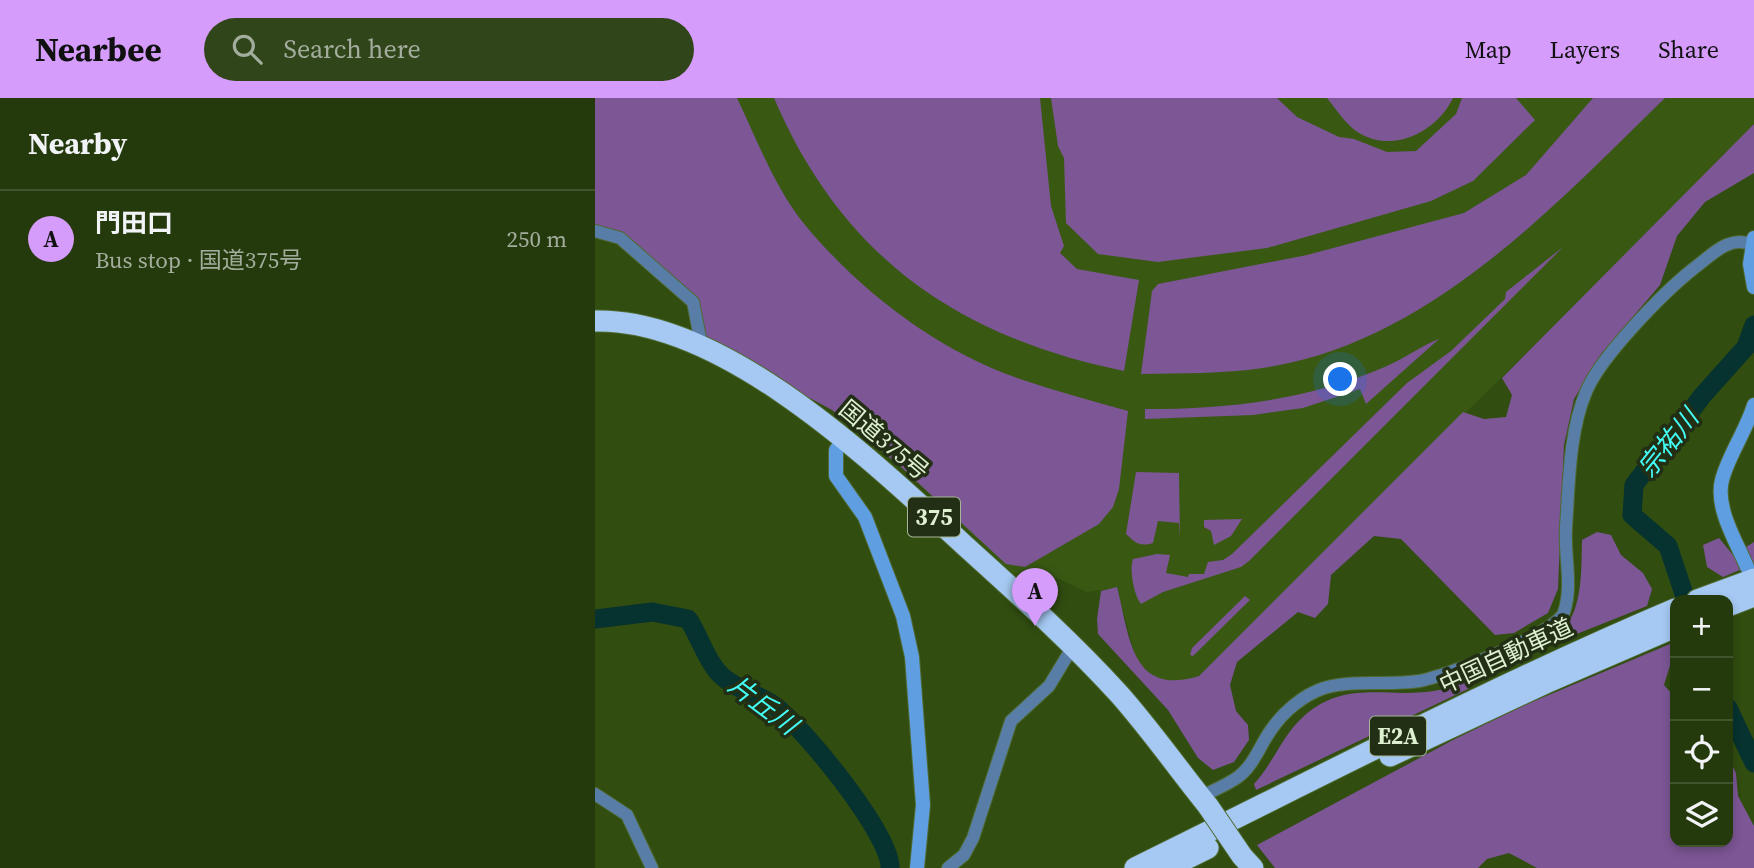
<!DOCTYPE html>
<html lang="en">
<head>
<meta charset="utf-8">
<style>
  :root { --surface:#253a0c; --page:#31451a; --text:#f1f3f6; --muted:#a3ad9d; --line:#42542d; --accent:#d59cfb }
  body { margin:0; font-family:"Source Serif 4","Noto Sans JP",serif; background:var(--page); color:var(--text) }
  .controls { position:absolute; right:21px; bottom:21px; display:grid; overflow:hidden; border-radius:14px; box-shadow:0 4px 10px #0003 }
  .controls button { width:63px; height:63px; display:grid; place-items:center; padding:0; border:0; border-bottom:2px solid var(--line); background:var(--surface); color:var(--text); font:35px sans-serif }
  .you { position:absolute; left:746px; top:282px; width:24px; height:24px; margin:-18px; border:5px solid #fff; border-radius:50%; background:#1a73e8; box-shadow:0 0 0 10px #1a73e833 }
  .badge { display:grid; place-items:center; width:46px; height:46px; border-radius:50%; background:var(--accent); color:#111; font-size:23px; font-weight:700 }
  .pin { position:absolute; translate:-50% -58px; filter:drop-shadow(0 2px 4px #0008) }
  .pin::after { content:''; position:absolute; top:37px; width:24px; height:21px; background:inherit; clip-path:polygon(0 0,100% 0,50% 100%) }
  .list { margin:0; padding:0; list-style:none }
  h2 { display:flex; justify-content:space-between; align-items:center; height:91px; margin:0; padding:0 28px; font-size:30px }
  h2 small { font-size:23px; font-weight:400; color:var(--muted) }
  .list li { display:grid; grid-template-columns:46px 1fr auto; gap:21px; align-items:center; box-sizing:border-box; height:98px; padding:0 28px; border-top:2px solid var(--line) }
  .list b { display:block; font-size:26px; white-space:nowrap }
  .list p { margin:0; font-size:23px; white-space:nowrap; color:var(--muted) }
  .list em { font-size:23px; font-style:normal; color:var(--muted) }
  .icon { flex:none; width:38px; height:38px; fill:none; stroke:currentColor; stroke-width:2; stroke-linecap:round; stroke-linejoin:round }
  .map { position:relative; flex:none; width:1159px; height:770px; overflow:hidden }
  header { display:flex; align-items:center; gap:42px; box-sizing:border-box; height:98px; padding:0 35px; background:var(--accent); color:#111 }
  header strong { font-size:33px }
  nav { display:flex; gap:38px; margin-inline-start:auto; font-size:24px }
  .search { width:490px; height:63px; background:var(--page); display:flex; align-items:center; gap:18px; box-sizing:border-box; padding:0 24px; border-radius:38px; color:var(--muted); font-size:26px }
  main { display:flex }
  aside { flex:1; background:var(--surface) }
  .map>svg:first-child { display:block }
  .built { fill:#395913 }
  .green { fill:#7c5695 }
  .lines { fill:none; stroke-linecap:round; stroke-linejoin:round }
  .river { stroke:#063230; stroke-width:19 }
  .street-casing { stroke:#506a33; stroke-width:14 }
  .secondary-casing { stroke:#506a33; stroke-width:16 }
  .highway-casing { stroke:#506a33; stroke-width:23 }
  .street { stroke:#587ea8; stroke-width:12 }
  .secondary { stroke:#5f9ee0; stroke-width:14 }
  .highway { stroke:#a5c9f2; stroke-width:21 }
  .highway-bridge-casing { stroke:#506a33; stroke-width:23; stroke-linecap:butt }
  .highway-bridge { stroke:#a5c9f2; stroke-width:21 }
  .labels { text-anchor:middle; stroke-width:7; stroke-linejoin:round; paint-order:stroke }
  .shield { fill:#222f15; stroke:#a6b698; stroke-width:2 }
  .shield-label { font-size:23px; font-weight:bold; fill:#def0d0 }
  .street-label { font-size:24px; fill:#def0d0; stroke:#222f15 }
  .water-label { font-size:26px; font-style:italic; fill:#43fdf6; stroke:#222f15 }
</style>
</head>
<body>
<header>
<strong>Nearbee</strong>
<div class="search"><svg class="icon" aria-label="search" viewBox="0 0 24 24"><circle cx="10" cy="10" r="6"/><path d="M15 15l6 6"/></svg>Search here</div>
<nav><a>Map</a><a>Layers</a><a>Share</a></nav>
</header>
<main>
<aside>
<h2>Nearby<small></small></h2>
<ul class="list">
<li><span class="badge">A</span><div><b>門田口</b><p>Bus stop · 国道375号</p></div><em>250 m</em></li>
</ul>
</aside>
<div class="map">
<svg width="1159" height="770" viewBox="0 0 1159 770">
  <rect width="100%" height="100%" fill="#314d10"/>
  <path class="built" d="M0,0H1159V30L604,578L582,585L558,579L541,561L522,490L492,494L460,479L440,497L306,369L237,312L108,243L102,206Z"/>
  <path class="green" d="M0,0H142C162,42 180,90 210,127C266,194 343,253 425,281C461,293 497,303 533,313L524,391L518,409L504,426L430,469L411,466L306,369L237,312L108,243L96,195L0,130Z
    M179,0H445L456,108L469,148L465,155L482,171L544,182L529,273C363,239 247,159 179,0Z
    M456,0H682L702,19L744,39L759,41L792,54L821,53L861,16L867,0H921L940,22L878,83L836,103L672,150L563,164L503,156L471,125L469,60L463,48Z
    M732,0H858C841,35 796,57 761,33C750,25 741,11 732,0Z
    M998,0H1070C956,111 833,245 668,270C628,276 586,275 546,276L557,193L563,186L712,157L869,115L931,77Z
    M1159,26V75L1110,104L1082,138L1065,187L1007,255L979,301L969,347L963,491L953,515L919,535L900,537L806,441L779,438L736,477L733,506L720,520L703,514L642,564L635,587L641,613L653,627L654,642L639,664L618,672L603,660L573,612L503,536L502,521L506,493L522,489C535,539 536,599 604,578L868,314L889,321L911,319L917,297L907,280Z
    M968,149L654,463L646,469L568,494L546,506C539,498 534,471 538,461L562,456L575,457L571,475L593,479L594,476H609L613,464L628,462L637,456L812,285L856,253L910,201L911,194Z
    M844,241L771,306L765,291L708,310L658,317L550,321V311C634,311 714,302 792,268C810,260 826,248 844,241Z
    M541,374L584,375L585,441L584,425L563,423L558,445C544,449 541,445 531,436Z
    M647,421L636,438L619,447L616,433L609,429V422Z
    M1002,434L1016,437L1026,457L1048,475L1057,491L1052,508L934,555L933,550C942,546 955,542 963,536C989,516 986,470 987,442Z
    M1124,440L1138,457L1159,444V466L1128,479L1112,469L1108,447Z
    M650,498L655,502L598,558L595,557L597,550Z
    M1075,546L1078,558L1069,587L1080,599V744H1133V659L1141,675L1143,698L1159,728V770H942L914,755L892,761L883,770H680L662,747L858,642L930,607Z
    M869,583L873,591L661,692L659,686C679,664 688,636 710,617C754,580 795,602 844,592C852,591 861,586 869,583Z"/>
  <g class="lines">
    <path class="river" d="M1091,502L1073,448L1037,417L1039,387L1108,297L1151,249L1159,227
      M0,521L57,514L93,521C104,537 109,557 122,573C136,590 159,594 177,606C206,626 296,736 295,770
      M1133,610L1159,665"/>
    <g class="street-casing">
      <path id="street" d="M0,133L25,140L98,204L107,250
        M0,696L32,717L57,770
        M605,699C617,693 632,687 643,679C659,667 665,647 676,632C688,614 708,597 729,590C761,581 792,588 824,583C849,579 961,536 969,514C978,487 969,457 971,429C974,387 974,334 991,294C1005,259 1069,194 1098,171C1116,158 1134,136 1157,147
        M353,770L369,757L378,740L416,623L454,588L477,550"/>
    </g>
    <g class="secondary-casing">
      <path id="secondary" d="M1159,140L1155,166L1159,189
        M249,341L241,352V378L270,419L308,518L317,559L328,707L322,770
        M1152,469C1141,443 1120,410 1127,382C1133,358 1151,333 1159,307"/>
    </g>
    <g class="highway-casing">
      <path id="highway" d="M0,223C129,220 278,364 368,446C421,494 476,543 524,596C556,632 583,671 613,708
        M1102,502L1159,481
        M1133,508L1159,498
        M795,658L955,583L1080,529
        M647,758L658,770
        M540,770C719,682 896,589 1080,511
        M573,770L613,750"/>
    </g>
    <use href="#street" class="street"/>
    <use href="#secondary" class="secondary"/>
    <use href="#highway" class="highway"/>
    <g class="highway-bridge-casing">
      <path id="highway-bridge" d="M613,708L647,758"/>
    </g>
    <use href="#highway-bridge" class="highway-bridge"/>
  </g>
  <g class="labels">
    <g class="shield">
      <rect x="313" y="399.5" width="52" height="39" rx="5"/>
      <rect x="775" y="618.5" width="56" height="39" rx="5"/>
    </g>
    <g class="shield-label">
      <text x="339" y="427">375</text>
      <text x="803" y="646">E2A</text>
    </g>
    <g class="street-label">
      <text transform="translate(289 342) rotate(40)" y="8">国道375号</text>
      <text transform="translate(911 558) rotate(-25)" y="8">中国自動車道</text>
    </g>
    <g class="water-label">
      <text transform="translate(1073 345) rotate(-51)" y="9">宗祐川</text>
      <text transform="translate(168 607) rotate(37)" y="9">片丘川</text>
    </g>
  </g>
</svg>
<div class="controls">
<button>+</button>
<button>−</button>
<button><svg class="icon" aria-label="locate" viewBox="0 0 24 24"><circle cx="12" cy="12" r="6"/><path d="M12 2v4M12 18v4M2 12h4M18 12h4"/></svg></button>
<button><svg class="icon" aria-label="layers" viewBox="0 0 24 24"><path d="M12 4l9 5-9 5-9-5zM3 14l9 5 9-5"/></svg></button>
</div>
<div class="you"></div>
<div class="pin badge" style="left:440px;top:528px">A</div>
</div>
</main>
</body>
</html>
